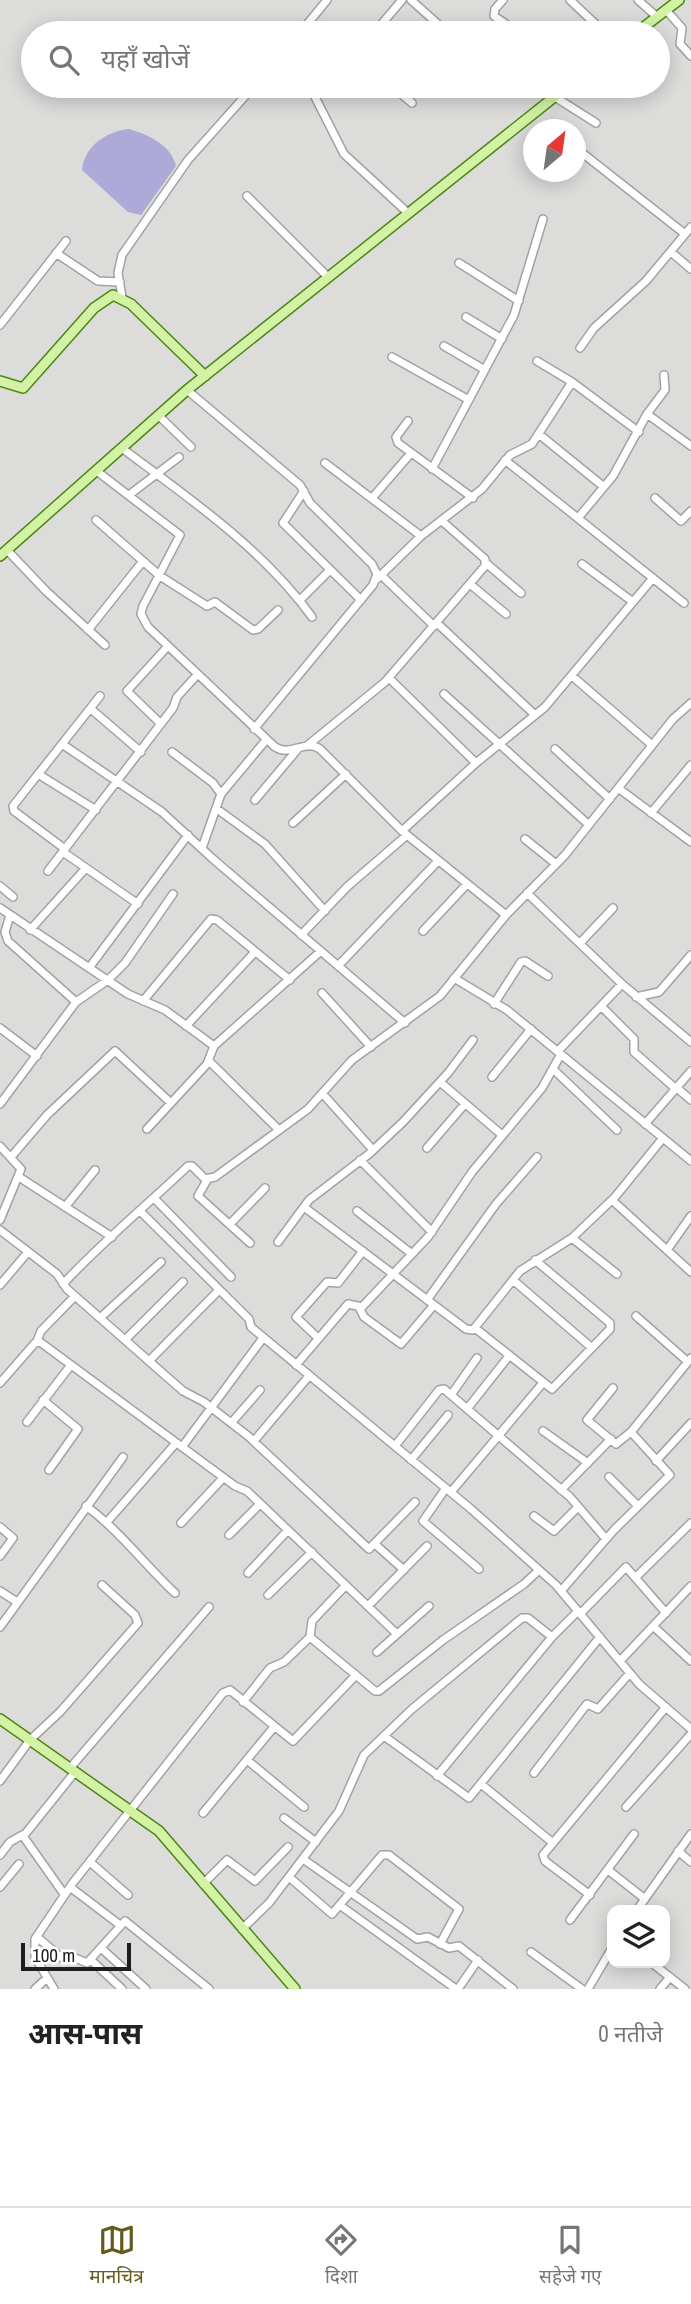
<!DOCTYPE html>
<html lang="hi">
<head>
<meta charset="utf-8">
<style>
  :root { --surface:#fff; --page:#f6f6f6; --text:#222; --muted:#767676; --line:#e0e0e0; --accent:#65591d }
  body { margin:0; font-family:"Archivo Narrow","Noto Sans Devanagari",sans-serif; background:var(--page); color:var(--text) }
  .controls { position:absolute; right:21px; bottom:21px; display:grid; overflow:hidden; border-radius:14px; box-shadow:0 4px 18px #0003 }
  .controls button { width:63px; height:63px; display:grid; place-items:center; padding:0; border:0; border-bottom:2px solid var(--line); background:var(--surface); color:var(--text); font:35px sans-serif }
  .compass { position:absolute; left:523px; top:119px; width:63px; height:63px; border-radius:50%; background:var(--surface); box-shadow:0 4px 18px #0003; rotate:29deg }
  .scale { position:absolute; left:21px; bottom:18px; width:110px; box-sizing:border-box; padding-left:7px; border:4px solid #1e1e1e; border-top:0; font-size:19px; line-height:24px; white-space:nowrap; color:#1e1e1e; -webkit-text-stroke:5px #fff; paint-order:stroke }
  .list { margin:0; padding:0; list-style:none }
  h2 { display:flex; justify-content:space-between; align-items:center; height:91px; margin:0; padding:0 28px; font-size:30px }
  h2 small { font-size:23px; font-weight:400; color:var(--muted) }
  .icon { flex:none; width:38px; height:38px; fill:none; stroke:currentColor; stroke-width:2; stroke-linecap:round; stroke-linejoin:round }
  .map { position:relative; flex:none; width:691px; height:1989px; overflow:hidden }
  .search { position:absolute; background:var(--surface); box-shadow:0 4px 18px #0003; left:21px; right:21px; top:21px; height:77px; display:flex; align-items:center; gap:18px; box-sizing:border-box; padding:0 24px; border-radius:38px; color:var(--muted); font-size:26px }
  .sheet { height:217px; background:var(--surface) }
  nav { display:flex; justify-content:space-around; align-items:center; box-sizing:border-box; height:98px; border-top:2px solid var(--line); background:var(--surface); font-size:19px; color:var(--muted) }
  nav a { display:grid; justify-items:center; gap:4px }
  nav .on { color:var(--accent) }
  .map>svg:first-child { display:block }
  .residential { fill:#dcdcdb; fill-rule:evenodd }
  .water { fill:#adaad7 }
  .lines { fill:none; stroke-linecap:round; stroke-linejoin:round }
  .minor-casing { stroke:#a2a2a2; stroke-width:10 }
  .major-casing { stroke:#4a8810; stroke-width:12 }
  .minor { stroke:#fff; stroke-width:7 }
  .major { stroke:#d3f2a6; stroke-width:9 }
</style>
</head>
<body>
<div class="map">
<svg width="691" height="1989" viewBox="0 0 691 1989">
  <rect width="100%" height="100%" fill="#e9eee5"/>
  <path class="residential" d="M0,0H691V1989H0ZM33,33H658V86H33ZM534,130H576V172H534ZM612,1910H665V1963H612Z"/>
  <path class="water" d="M129,129C149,135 171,145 176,166L141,215L128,212L82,170C84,146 107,131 129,129Z"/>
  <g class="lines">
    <g class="minor-casing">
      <path id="minor" d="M411,0L448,33
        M503,0L495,9L494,16L519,33
        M570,0L605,33
        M638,0L657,17
        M666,10L682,28L680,44L691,56
        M300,33L327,0
        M374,33L402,0
        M392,86L412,103
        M314,95L344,154L408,213
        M555,97L596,123
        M581,152L685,234
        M247,196L328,277
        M671,252L691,269
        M56,253L98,281L120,282
        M459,263L519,301
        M122,297L118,273L122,255L188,160L254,86
        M466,317L502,339
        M0,325L66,241
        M444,346L485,370
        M580,348L594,328L646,281L691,227
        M392,357L469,400
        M572,382L639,432
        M187,390L300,485L310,503L372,564L377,574L373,585L254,729
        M647,414L691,446
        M159,416L191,447
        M408,421L396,437L398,443L473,498
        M540,435L604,487
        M123,449C190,499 263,549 312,617
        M505,460L684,603
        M325,463L421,536
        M432,469L514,315L543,219
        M98,472L180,535L143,606L141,614L148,627L275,747C291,757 305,739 320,749L402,831L506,915
        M304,491L283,523L361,600
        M129,495L179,457
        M373,497L411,453
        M655,498L681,521L691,511
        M578,518L613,476L647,414L665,390L664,375
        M96,520L160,576L207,606L215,602L253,630L258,629L278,610
        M7,550L46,591L105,645
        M486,563L521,593
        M582,564L633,602
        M381,575L434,626
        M377,579L421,536L482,489L510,455L532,444L572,382L537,361
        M470,584L506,614
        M300,600L330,570
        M437,623L535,715
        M88,630L143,561
        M572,676L652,745
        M389,678L476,763
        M444,694L589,825
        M91,709L141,752
        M161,724L127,691L168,646
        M62,744L162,812L213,859L405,1023
        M308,745L385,682L485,566V559L442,521
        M555,749L610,799
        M172,752L213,783L221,794L202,848
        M38,774L96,810
        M618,788L691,842
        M221,794L266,740
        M255,800L297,750
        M217,809L265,844L325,911
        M651,813L691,765
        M293,823L346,774
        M402,831L476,763L545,707L653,578
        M525,839L556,864
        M65,849L14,811L13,806L100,696
        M63,852L138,904
        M48,871L173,708L177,697L197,675
        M0,886L13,897
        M527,893L622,984L691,1042
        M0,908L128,994L165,1010L214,1046L321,951
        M10,915L5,932L8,941L76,1002
        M30,930L86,868
        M423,931L467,884
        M301,935L348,886L407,835
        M581,942L613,908
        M338,966L438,861
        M89,968L188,835
        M454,978L507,1010L691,1161
        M322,993L371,1047
        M636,997L659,992L691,955
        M143,1001L211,919L217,920L290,980
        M494,1004L521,962L525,961L548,976
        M601,1006L634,1039V1052L676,1089
        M186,1026L255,952
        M0,1028L37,1056
        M558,1051L622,984
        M209,1061L279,1130
        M554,1070L617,1130
        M492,1077L531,1029
        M440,1082L502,1135
        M677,1088L691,1100
        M322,1093L373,1150
        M0,1104L76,1002L108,980L125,963L173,894
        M645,1124L691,1071
        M147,1129L207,1064L214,1046
        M0,1146L21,1169L0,1220
        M427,1148L464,1105
        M11,1157L47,1115L115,1051L171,1103
        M360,1160L432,1232
        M19,1177L112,1237
        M207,1180L198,1196L250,1243
        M154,1198L231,1277
        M612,1200L691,1272
        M65,1207L95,1170
        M304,1207L466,1329L473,1330L520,1271L572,1238L615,1197L663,1138
        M140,1211L249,1319L251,1327L471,1509L556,1585L639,1684L691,1729
        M357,1211L412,1254
        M230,1224L265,1188
        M0,1230L57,1274L67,1289L183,1391L204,1402L248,1436L369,1549L415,1502
        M572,1238L617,1274
        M278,1242L309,1200L369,1154L403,1122L448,1073L473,1040
        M667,1250L691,1216
        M513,1280L592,1348
        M63,1284C102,1242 146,1206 188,1166H192L205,1179L215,1177L308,1109L352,1060L440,996L506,915L565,855L673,719L691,703
        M0,1285L28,1252
        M427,1300L496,1204L537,1157
        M360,1309L364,1317L401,1344L434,1305
        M636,1316L688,1362
        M100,1318L161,1262
        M475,1328L552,1389L610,1329V1323L535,1260
        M318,1338L296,1317L327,1282L338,1283L363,1251
        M125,1340L183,1282
        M37,1341L41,1331L75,1296
        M149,1361L219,1290
        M296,1365L348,1304L362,1307L428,1237L472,1172L542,1088L561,1054
        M0,1383L35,1343L40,1342L235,1486L247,1491L397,1634
        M613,1388L587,1420L616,1444L631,1432
        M451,1395L477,1358
        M43,1400L78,1429L49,1470
        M467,1409L509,1356
        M27,1422L71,1365
        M232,1422L260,1390
        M543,1431L588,1463
        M254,1441L309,1376
        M395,1446L439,1390L444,1389L570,1497L606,1539
        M182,1447L263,1338
        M411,1460L448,1415
        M656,1461L691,1423
        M609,1477L638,1506
        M446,1488L423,1521L479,1569
        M561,1490L611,1439
        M451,1492L542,1384
        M86,1506C120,1531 144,1564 175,1593
        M534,1516L554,1531L577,1508
        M107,1522L176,1443
        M181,1523L223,1478
        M0,1527L13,1538L0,1556
        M229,1535L260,1504
        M376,1545L404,1570
        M248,1573L288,1530
        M637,1576L691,1523
        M0,1591L17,1602
        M561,1591L614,1530L670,1475L631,1432L691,1358
        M268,1595L312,1552
        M368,1606L427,1546
        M580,1614L626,1567L666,1613
        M653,1626L691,1661
        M0,1627L123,1457
        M310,1637L312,1621L346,1585
        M377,1652L429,1606
        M620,1661L691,1586
        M243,1702L270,1668L284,1662L310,1637L375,1691H379L443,1640L524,1584L539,1570
        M384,1736L469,1798L600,1637
        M247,1760L304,1807
        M70,1768L209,1607
        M534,1773L587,1704L598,1709L630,1673
        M437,1776L552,1637
        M0,1781L30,1740L60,1712L138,1623L135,1615L102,1585
        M481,1784L553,1843
        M626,1807L691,1734
        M203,1813L274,1727
        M284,1818L316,1842
        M23,1836L64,1894
        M678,1851L691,1862
        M0,1855L10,1842L26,1833L75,1772
        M303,1859L417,1939L428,1937L449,1948L459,1946L513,1989
        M90,1862L128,1895
        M608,1870L645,1899
        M289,1877L332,1914L382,1855H389L459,1909L440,1944
        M203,1884L227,1860L255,1881L288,1847
        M0,1887L19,1864
        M70,1887L120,1925
        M590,1895L545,1861L543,1855L666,1707
        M341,1906L456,1989
        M637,1910L691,1834
        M570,1920L634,1834
        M242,1929L269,1903L339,1811L364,1755L412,1709L522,1618H528L552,1637L578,1611
        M37,1937L62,1958L73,1957L87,1963L125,1921L209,1989
        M101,1948L146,1989
        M531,1952L582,1989
        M91,1960L122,1989
        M652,1963L685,1989
        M35,1989L46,1979
        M54,1989L35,1957V1939L72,1884L223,1693L230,1690L293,1741L356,1675
        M458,1989L478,1960
        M588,1989L612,1948
        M660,1989L670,1977"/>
    </g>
    <g class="major-casing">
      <path id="major" d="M636,33L679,0
        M0,381L23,388L94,308L113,295L131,304L205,376
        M0,556L187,390L568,86
        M0,1719L159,1831L295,1989"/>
    </g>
    <use href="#minor" class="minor"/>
    <use href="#major" class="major"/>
  </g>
</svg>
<div class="controls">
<button><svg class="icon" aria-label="layers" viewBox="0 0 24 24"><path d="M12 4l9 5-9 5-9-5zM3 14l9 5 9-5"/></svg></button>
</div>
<svg class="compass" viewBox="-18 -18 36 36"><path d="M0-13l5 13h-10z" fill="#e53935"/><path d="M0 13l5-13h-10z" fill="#767676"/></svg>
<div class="scale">100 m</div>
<div class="search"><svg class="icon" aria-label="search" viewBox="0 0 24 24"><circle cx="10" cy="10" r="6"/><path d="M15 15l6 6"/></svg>यहाँ खोजें</div>
</div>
<section class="sheet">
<h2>आस-पास<small>0 नतीजे</small></h2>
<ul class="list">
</ul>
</section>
<nav>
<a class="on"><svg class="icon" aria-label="map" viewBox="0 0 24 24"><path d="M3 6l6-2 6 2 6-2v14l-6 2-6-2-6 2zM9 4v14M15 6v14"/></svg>मानचित्र</a>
<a><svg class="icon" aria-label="directions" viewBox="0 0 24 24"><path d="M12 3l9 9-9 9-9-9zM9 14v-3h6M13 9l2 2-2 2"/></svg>दिशा</a>
<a><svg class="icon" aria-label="saved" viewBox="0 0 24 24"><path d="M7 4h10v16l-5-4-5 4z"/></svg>सहेजे गए</a>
</nav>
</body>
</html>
